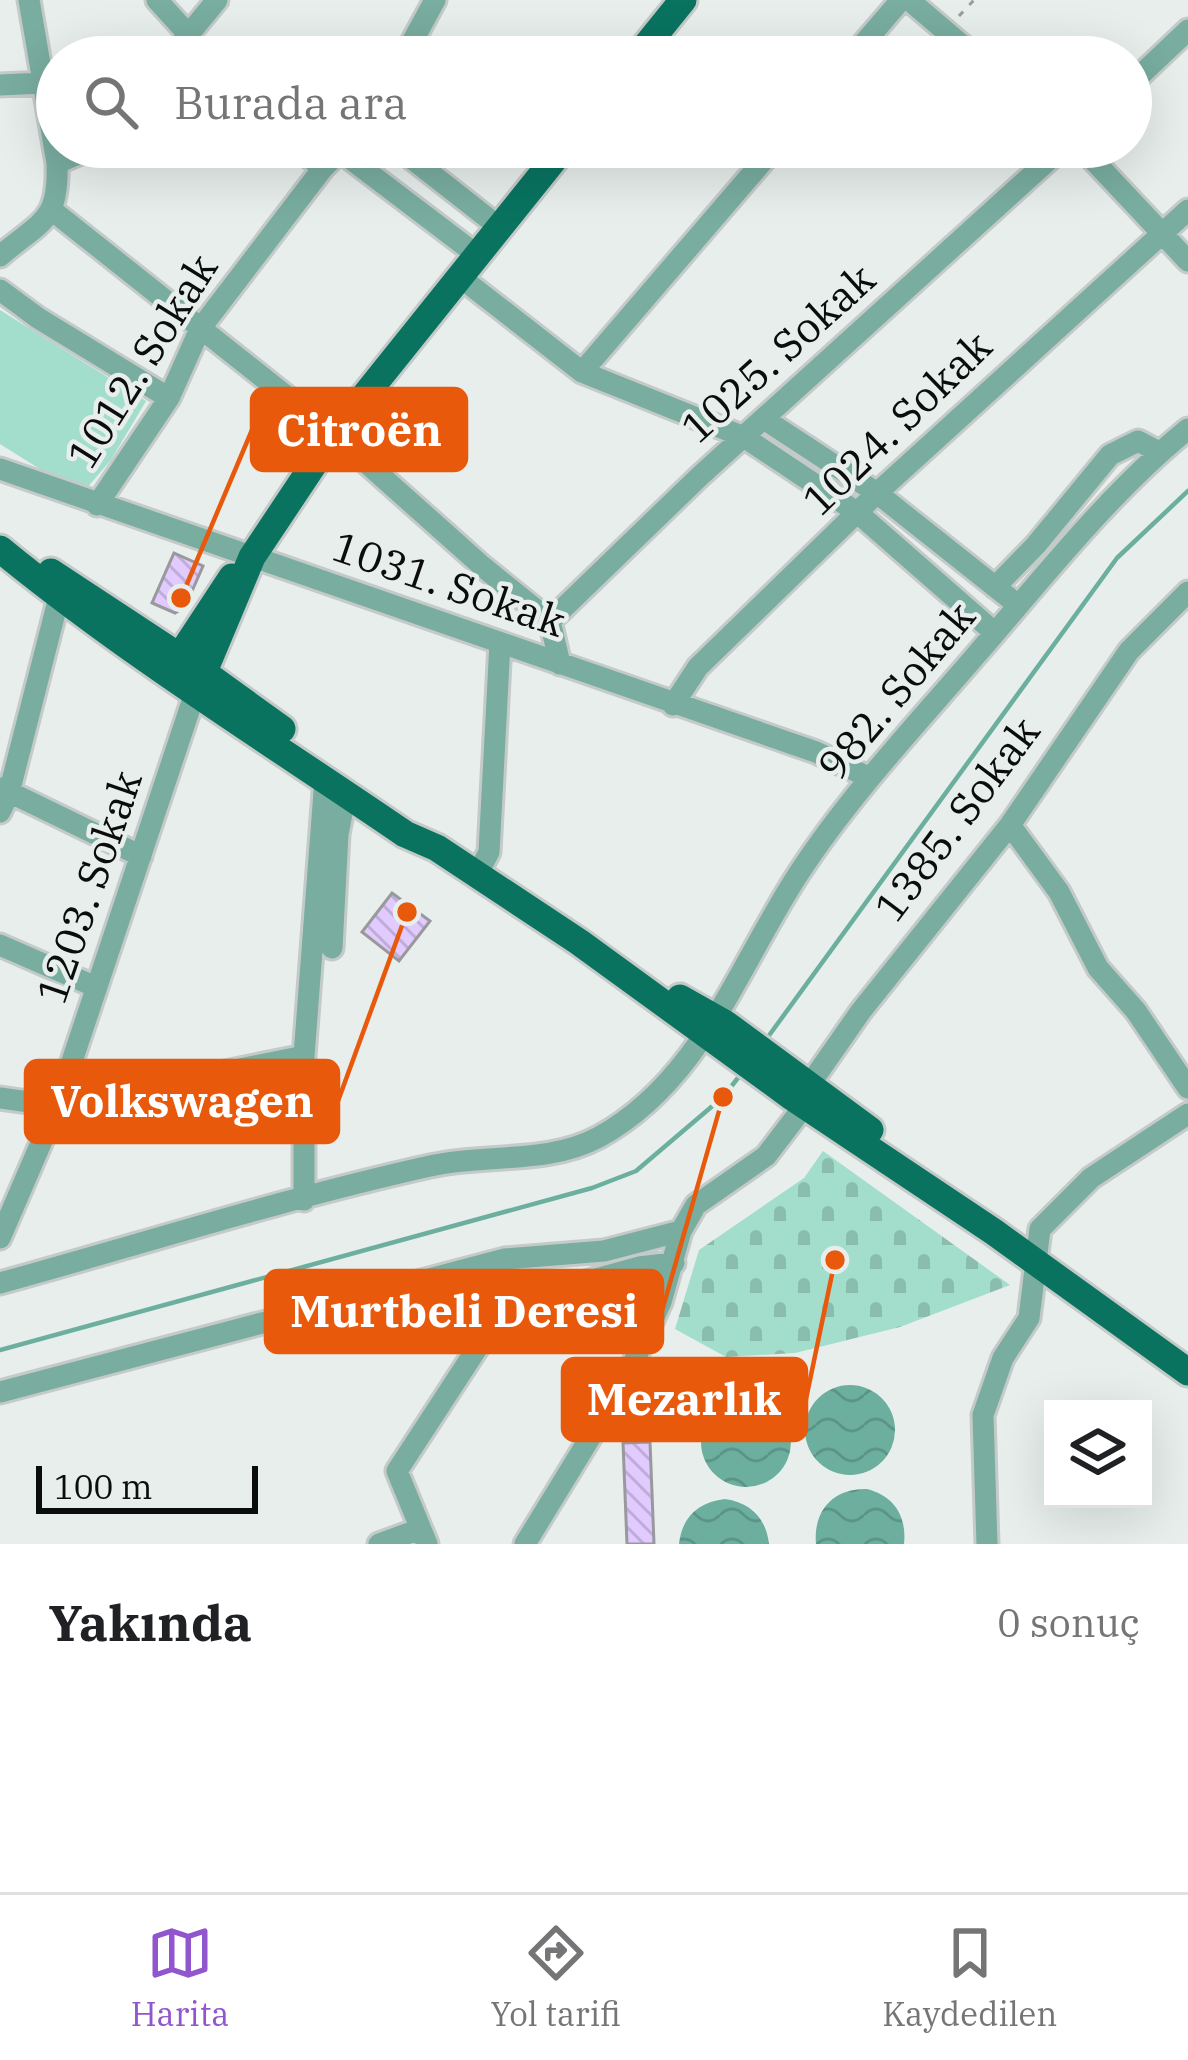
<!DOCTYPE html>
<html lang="tr">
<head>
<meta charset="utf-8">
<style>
  :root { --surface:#fff; --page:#f2f2f2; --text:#202124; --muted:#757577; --line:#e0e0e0; --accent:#9156cd }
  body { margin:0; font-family:"IBM Plex Serif",serif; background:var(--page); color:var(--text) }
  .controls { position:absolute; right:36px; bottom:36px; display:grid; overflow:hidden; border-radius:0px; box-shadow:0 12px 48px #0002 }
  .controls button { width:108px; height:108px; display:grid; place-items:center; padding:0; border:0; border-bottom:3px solid var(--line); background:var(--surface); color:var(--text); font:60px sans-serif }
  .scale { position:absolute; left:36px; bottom:30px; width:222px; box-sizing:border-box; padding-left:12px; border:6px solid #0b0d0d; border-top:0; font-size:33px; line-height:42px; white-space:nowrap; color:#0b0d0d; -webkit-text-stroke:9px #e7eeec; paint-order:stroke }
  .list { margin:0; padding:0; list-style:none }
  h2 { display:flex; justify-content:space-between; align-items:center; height:156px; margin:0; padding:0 48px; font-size:51px }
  h2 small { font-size:39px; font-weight:400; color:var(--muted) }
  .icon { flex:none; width:66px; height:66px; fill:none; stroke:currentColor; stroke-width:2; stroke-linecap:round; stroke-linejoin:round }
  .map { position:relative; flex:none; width:1188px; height:1544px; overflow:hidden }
  .search { position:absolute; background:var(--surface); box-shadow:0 12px 48px #0002; left:36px; right:36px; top:36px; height:132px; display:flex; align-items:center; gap:30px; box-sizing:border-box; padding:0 42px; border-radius:66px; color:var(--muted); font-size:45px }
  .sheet { height:348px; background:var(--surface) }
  nav { display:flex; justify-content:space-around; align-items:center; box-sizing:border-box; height:168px; border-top:3px solid var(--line); background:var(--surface); font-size:33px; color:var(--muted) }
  nav a { display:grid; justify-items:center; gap:6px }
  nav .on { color:var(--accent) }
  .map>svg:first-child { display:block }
  .grass { fill:#a3decd }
  .cemetery { fill:url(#cemetery-stones) }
  .water { fill:url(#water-waves) }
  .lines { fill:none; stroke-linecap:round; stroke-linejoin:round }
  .stream { stroke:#6caf9e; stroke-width:4.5 }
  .building { fill:url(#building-back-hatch); stroke:#99989c; stroke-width:3 }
  .minor-casing { stroke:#c4cac8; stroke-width:27 }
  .major-casing { stroke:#c4cac8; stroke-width:33 }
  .path { stroke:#989e9c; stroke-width:3; stroke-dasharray:6 9; stroke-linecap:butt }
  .minor { stroke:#78ad9f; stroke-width:21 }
  .major { stroke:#097360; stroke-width:27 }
  .labels { text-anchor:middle; stroke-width:9; stroke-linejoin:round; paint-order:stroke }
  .street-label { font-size:42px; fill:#0b0d0d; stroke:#e7eeec }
  .leader { fill:none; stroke:#e8590c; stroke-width:4.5 }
  .callout-dot { fill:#e8590c; stroke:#e7eeec; stroke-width:4.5 }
  .callout { fill:#e8590c; stroke:#e8590c; stroke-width:4.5 }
  .callout-label { font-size:45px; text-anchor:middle; font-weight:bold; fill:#fff }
</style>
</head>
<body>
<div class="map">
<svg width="1188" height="1544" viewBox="0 0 1188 1544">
  <defs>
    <pattern id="cemetery-stones" width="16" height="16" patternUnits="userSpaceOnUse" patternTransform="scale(3)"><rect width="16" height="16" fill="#a3decd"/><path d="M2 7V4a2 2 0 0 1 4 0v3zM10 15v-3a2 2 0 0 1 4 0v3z" fill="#8bbdaf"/></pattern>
    <pattern id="water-waves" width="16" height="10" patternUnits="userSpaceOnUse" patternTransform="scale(3)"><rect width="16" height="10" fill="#6caf9e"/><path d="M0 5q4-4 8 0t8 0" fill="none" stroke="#5c9587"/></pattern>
    <pattern id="building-back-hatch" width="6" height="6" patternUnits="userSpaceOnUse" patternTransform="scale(3)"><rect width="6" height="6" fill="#e0cafe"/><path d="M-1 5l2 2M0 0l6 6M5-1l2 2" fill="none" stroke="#bfacd8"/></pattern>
  </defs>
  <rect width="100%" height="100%" fill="#e7eeec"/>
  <path class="grass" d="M0,310L146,401L111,460L85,490L59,481L0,444Z"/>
  <path class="cemetery" d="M823,1151L1010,1285L900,1327L795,1353L726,1357L675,1329L699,1250L804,1178Z"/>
  <path class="water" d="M805 1430a45 45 0 1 1 90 0a45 45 0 1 1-90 0Z
    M701 1442a45 45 0 1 1 90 0a45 45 0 1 1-90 0Z
    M867,1489C894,1496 907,1516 904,1544H816C813,1511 833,1488 867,1489Z
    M725,1499C751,1503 766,1518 769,1544H679C682,1517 698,1502 725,1499Z"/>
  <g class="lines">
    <path class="stream" d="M765,1041L1117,558L1188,491
      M0,1350L592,1188L636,1171L723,1097L741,1074"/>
  </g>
  <path class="building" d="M174,553L203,566L185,607L175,613L152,603Z
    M392,893L430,921L399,961L362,932Z
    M650,1442L654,1544H627L623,1443Z"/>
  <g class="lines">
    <g class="minor-casing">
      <path id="minor" d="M29,0L57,163
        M157,0L187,33
        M909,0L976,57
        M170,57L217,0
        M404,57L435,0
        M852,57L901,0
        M1131,84L1188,30
        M0,85L42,83
        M296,147L323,168
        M397,147L499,227
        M1081,147L1188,261
        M340,151L477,255
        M53,211L334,434L482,566L550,621L560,664
        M0,256C42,220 59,222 57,163L94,147
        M460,277L582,372L744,437L858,513L995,633
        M0,290L38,318L169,398
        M582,372L775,147
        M764,419L877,493L1018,605
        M0,469L816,752L870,778
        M97,505L169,398L200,329L323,168L344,147
        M995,587L1036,545L1110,455L1138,441L1159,452
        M550,621L700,476L1063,147
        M673,705L698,667L877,493L1188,210
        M1,788L141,856
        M0,812L9,793L59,597
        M1010,825L1059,892L1098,968L1136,1011L1188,1088
        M477,875L489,852L500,643
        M0,945L96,987
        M332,948L338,834L346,793
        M0,1098L57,1106L304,1056
        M304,1200V1056L325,779
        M0,1238L57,1106L195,693
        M0,1283C142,1244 286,1198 430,1166C486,1153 547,1165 599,1137C701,1081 738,966 799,873C850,795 916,725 977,654C1043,578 1109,493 1188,429
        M0,1392L505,1259L604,1251L681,1231
        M379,1544L420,1529
        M427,1544L397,1471L506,1304L639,1267L674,1263
        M525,1544L626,1379L661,1302L681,1231L696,1205L766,1156L805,1105L810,1084L861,1011L1010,825L1129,651L1188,592
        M987,1544L983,1415L1003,1358L1029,1318L1040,1229L1091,1178L1188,1114"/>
    </g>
    <g class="major-casing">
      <path id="major" d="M637,57L683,0
        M0,549C128,654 269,741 405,834L437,848L579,942L792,1097L994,1232L1188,1372
        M51,572L203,672L282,729
        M175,672L180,656L232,577
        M195,693L252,557L334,434L564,147
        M680,998L726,1024L870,1130"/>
    </g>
    <path class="path" d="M959,16L974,0"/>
    <use href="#minor" class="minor"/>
    <use href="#major" class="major"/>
  </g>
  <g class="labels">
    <g class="street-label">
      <text transform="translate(778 353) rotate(-42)" y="15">1025. Sokak</text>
      <text transform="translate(142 361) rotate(-58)" y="15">1012. Sokak</text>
      <text transform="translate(897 423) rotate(-44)" y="15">1024. Sokak</text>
      <text transform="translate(449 584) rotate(19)" y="15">1031. Sokak</text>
      <text transform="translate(896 691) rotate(-50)" y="15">982. Sokak</text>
      <text transform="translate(957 819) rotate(-53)" y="15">1385. Sokak</text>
      <text transform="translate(89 887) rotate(-71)" y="15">1203. Sokak</text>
    </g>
  </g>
  <path class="leader" d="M181 598L252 430M407 912L338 1101M723 1097L662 1311M835 1260L806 1399"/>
  <g class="callout-dot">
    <circle cx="181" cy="598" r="12"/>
    <circle cx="407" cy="912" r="12"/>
    <circle cx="723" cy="1097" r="12"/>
    <circle cx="835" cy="1260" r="12"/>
  </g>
  <g class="callout">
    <rect x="252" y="389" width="214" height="81" rx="12"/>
    <rect x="26" y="1061" width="312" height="81" rx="12"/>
    <rect x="266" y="1271" width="396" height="81" rx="12"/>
    <rect x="563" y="1359" width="243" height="81" rx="12"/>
  </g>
  <g class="callout-label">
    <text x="359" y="446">Citroën</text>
    <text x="182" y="1117">Volkswagen</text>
    <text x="464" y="1327">Murtbeli Deresi</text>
    <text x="684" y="1415">Mezarlık</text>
  </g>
</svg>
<div class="controls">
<button><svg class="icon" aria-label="layers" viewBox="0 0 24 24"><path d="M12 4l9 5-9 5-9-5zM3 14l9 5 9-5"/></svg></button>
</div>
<div class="scale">100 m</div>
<div class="search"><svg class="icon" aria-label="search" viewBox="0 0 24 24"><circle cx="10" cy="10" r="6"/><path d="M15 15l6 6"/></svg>Burada ara</div>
</div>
<section class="sheet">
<h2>Yakında<small>0 sonuç</small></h2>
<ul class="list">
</ul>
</section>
<nav>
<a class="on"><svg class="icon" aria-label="map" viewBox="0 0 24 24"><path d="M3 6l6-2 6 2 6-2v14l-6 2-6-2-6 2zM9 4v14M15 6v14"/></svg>Harita</a>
<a><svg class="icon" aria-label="directions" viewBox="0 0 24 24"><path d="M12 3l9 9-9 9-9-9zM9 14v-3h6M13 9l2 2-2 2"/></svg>Yol tarifi</a>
<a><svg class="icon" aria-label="saved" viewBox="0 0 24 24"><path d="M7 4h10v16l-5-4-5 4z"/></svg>Kaydedilen</a>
</nav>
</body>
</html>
